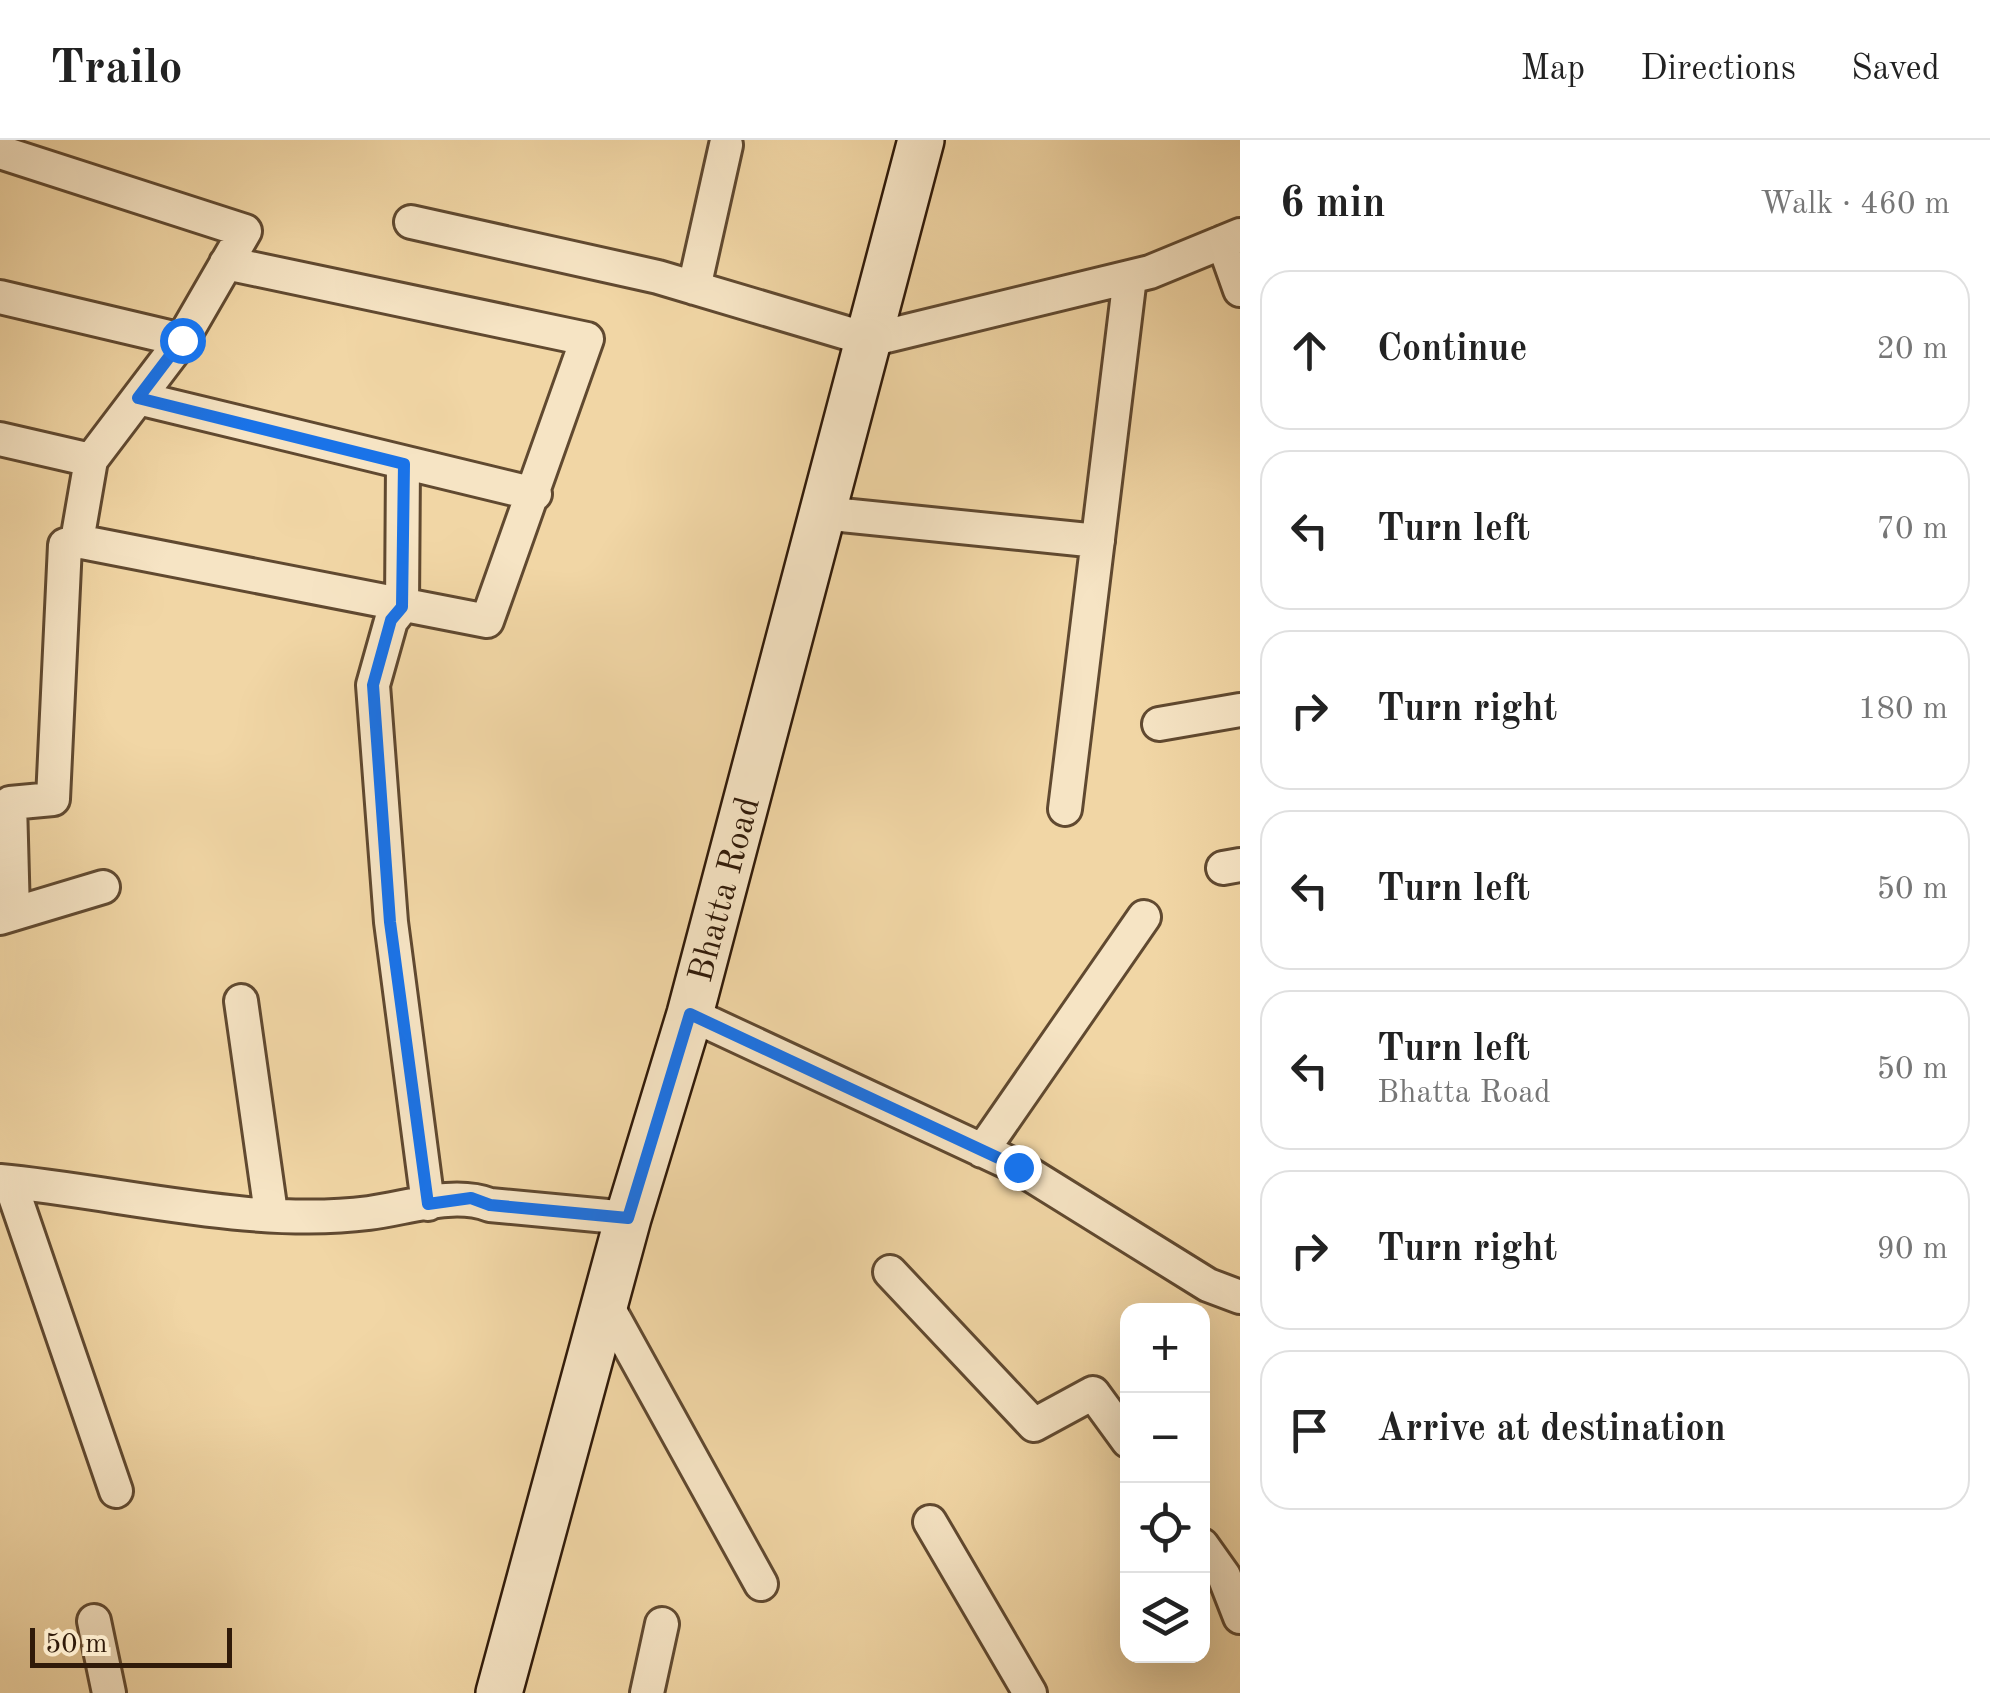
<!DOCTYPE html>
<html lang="en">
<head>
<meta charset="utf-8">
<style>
  :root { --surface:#fff; --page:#f2f2f2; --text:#222; --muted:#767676; --line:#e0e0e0 }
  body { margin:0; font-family:"Old Standard TT",serif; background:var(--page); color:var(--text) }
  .controls { position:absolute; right:30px; bottom:30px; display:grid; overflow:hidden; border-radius:20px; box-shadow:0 10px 40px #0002 }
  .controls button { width:90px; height:90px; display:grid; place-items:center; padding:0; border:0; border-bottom:2px solid var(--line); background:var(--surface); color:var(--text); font:50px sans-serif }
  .scale { position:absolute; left:30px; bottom:25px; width:202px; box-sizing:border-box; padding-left:10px; border:5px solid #301a09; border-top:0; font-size:28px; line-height:35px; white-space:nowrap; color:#301a09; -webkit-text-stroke:8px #f6e4c4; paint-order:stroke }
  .stop { position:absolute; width:30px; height:30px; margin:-22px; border:8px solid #1a73e8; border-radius:50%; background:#fff }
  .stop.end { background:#1a73e8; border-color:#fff; box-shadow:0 2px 10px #0008 }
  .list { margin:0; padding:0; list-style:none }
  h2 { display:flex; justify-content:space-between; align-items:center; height:130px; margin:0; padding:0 40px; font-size:42px }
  h2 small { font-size:32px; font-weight:400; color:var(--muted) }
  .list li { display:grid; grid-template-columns:65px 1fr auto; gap:30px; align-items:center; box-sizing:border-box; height:160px; margin:0 20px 20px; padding:0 20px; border:2px solid var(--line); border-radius:30px }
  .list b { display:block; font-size:38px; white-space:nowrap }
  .list p { margin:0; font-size:32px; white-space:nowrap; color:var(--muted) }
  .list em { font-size:32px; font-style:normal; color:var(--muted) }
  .icon { flex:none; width:55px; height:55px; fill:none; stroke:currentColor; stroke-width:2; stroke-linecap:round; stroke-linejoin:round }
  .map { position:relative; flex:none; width:1240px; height:1553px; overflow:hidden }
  header { display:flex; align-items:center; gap:60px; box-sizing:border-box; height:140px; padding:0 50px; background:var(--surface); border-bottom:2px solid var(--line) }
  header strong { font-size:48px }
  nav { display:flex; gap:55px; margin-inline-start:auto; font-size:35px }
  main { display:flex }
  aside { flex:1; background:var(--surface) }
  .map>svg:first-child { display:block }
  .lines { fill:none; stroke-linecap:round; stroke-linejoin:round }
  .minor-casing { stroke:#604930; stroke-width:38 }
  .secondary-casing { stroke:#301a09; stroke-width:50 }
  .minor { stroke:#f6e4c4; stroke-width:32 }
  .secondary { stroke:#f6e4c4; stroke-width:45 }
  .route { stroke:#1a73e8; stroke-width:12 }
  .labels { text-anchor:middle; stroke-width:8; stroke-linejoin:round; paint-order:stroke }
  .street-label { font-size:35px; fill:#301a09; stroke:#f6e4c4 }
</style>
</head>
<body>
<header>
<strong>Trailo</strong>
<nav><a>Map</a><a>Directions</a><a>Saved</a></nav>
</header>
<main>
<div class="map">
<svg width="1240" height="1553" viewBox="0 0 1240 1553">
  <rect width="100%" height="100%" fill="#f1d6a5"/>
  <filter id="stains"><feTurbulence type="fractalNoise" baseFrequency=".002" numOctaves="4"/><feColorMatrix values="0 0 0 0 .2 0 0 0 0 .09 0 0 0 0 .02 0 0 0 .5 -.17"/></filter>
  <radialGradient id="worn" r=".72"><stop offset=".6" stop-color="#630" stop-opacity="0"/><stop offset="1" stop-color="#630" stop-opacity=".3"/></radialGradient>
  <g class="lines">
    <g class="minor-casing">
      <path id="minor" d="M0,12L245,91L182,200L0,157
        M411,82L658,137L870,200L1150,132L1240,95
        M1223,102L1240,150
        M694,148L726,5
        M138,258L535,354
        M0,299L91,320
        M403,324L402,467L391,481L373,545L391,782L428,1064
        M822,373L1098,401
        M77,401L487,481L587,199L226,123
        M1159,584L1240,570
        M1065,669L1130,137
        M1223,728L1240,725
        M13,774L10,663L53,659L65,405L77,401L91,320L182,200
        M0,778L103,747
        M241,861L271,1073
        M690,874L1018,1027L1208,1145L1240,1157
        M982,1011L1144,777
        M0,1041C118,1052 252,1088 369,1073C408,1068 453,1051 490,1065L628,1078
        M10,1042L116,1351
        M890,1132L1034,1285L1093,1253L1128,1301
        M605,1162L761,1444
        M930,1382L1030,1553
        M1202,1405L1224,1436L1240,1477
        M94,1481L109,1553
        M647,1553L662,1484"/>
    </g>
    <g class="secondary-casing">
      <path id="secondary" d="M499,1553L628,1078L690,874L921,0"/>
    </g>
    <use href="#minor" class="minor"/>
    <use href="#secondary" class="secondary"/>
  </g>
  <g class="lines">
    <path class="route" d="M182,200L138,258L404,324L402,467L391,480L373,545L390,782L428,1064L471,1058L490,1065L628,1078L690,874L1018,1027"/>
  </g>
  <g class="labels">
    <g class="street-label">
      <text transform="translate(723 749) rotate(-75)" y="12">Bhatta Road</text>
    </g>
  </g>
  <rect width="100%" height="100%" filter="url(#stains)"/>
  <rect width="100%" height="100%" fill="url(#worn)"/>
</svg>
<div class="controls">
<button>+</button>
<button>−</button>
<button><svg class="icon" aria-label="locate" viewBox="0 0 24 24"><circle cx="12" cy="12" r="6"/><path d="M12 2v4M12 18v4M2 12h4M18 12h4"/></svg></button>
<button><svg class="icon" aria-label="layers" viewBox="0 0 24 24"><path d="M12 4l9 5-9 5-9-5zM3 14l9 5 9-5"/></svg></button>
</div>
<div class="scale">50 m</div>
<div class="stop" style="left:182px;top:200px"></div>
<div class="stop end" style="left:1018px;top:1027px"></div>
</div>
<aside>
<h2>6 min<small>Walk · 460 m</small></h2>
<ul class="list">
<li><svg class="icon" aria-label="ahead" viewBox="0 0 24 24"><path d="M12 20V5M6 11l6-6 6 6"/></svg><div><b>Continue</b></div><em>20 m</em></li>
<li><svg class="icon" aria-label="left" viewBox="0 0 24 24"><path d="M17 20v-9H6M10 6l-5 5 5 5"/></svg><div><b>Turn left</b></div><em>70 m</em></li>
<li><svg class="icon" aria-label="right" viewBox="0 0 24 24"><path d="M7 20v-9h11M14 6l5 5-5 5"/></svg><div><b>Turn right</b></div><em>180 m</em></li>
<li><svg class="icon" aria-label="left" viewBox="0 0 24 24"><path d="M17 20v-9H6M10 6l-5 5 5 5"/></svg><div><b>Turn left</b></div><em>50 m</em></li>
<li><svg class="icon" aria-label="left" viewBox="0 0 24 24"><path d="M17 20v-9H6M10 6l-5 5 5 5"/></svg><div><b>Turn left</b><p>Bhatta Road</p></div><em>50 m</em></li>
<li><svg class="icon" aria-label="right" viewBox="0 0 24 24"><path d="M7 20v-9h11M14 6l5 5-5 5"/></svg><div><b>Turn right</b></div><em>90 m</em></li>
<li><svg class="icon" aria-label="arrive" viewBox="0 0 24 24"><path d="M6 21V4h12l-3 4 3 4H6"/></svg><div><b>Arrive at destination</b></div></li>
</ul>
</aside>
</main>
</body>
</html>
